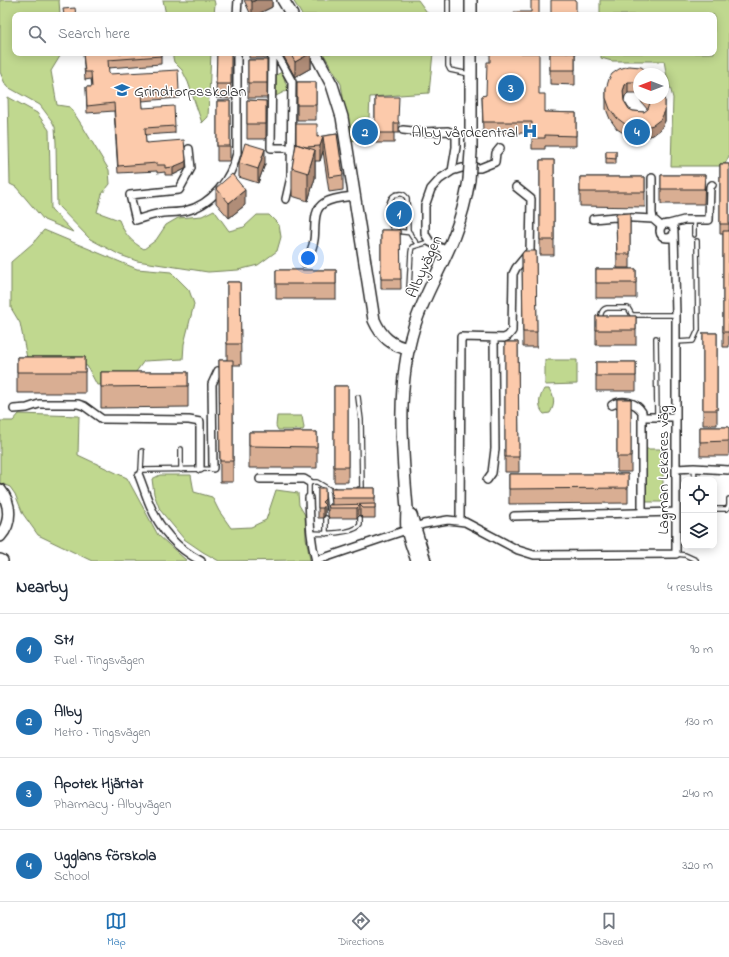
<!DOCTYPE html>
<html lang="en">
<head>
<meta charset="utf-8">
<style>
  :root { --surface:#fff; --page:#f2f2f3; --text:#1f2937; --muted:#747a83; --line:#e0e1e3; --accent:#1f6fb2 }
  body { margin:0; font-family:"Indie Flower",sans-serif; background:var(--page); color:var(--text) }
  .controls { position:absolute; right:12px; bottom:12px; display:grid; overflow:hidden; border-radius:8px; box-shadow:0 2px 10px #0003 }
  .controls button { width:36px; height:36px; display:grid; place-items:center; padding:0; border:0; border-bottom:1px solid var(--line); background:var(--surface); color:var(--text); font:20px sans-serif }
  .compass { position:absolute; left:633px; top:68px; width:36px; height:36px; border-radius:50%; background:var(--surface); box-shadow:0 2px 10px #0003; rotate:270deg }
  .you { position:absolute; left:308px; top:258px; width:14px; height:14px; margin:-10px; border:3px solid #fff; border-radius:50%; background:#1a73e8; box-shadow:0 0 0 6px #1a73e833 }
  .badge { display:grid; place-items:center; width:26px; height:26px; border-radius:50%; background:var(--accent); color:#fff; font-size:13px; font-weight:700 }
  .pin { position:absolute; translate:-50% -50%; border:2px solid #fff; box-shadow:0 1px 4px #0006 }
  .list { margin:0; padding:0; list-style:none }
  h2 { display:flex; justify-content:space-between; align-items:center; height:52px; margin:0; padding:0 16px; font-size:17px }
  h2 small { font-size:13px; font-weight:400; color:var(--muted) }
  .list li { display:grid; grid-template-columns:26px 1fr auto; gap:12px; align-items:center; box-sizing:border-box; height:72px; padding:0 16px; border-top:1px solid var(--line) }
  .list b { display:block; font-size:15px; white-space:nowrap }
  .list p { margin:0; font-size:13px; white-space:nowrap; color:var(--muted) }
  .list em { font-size:13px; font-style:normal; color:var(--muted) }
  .icon { flex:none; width:22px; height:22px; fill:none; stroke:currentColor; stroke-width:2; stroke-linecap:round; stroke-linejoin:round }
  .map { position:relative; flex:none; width:729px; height:561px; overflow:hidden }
  .search { position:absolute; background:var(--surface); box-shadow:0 2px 10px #0003; left:12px; right:12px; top:12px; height:44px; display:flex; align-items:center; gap:10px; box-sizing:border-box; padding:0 14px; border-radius:8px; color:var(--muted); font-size:15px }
  .sheet { height:340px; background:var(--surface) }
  nav { display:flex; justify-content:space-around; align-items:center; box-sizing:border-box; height:56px; border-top:1px solid var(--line); background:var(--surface); font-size:11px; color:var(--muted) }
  nav a { display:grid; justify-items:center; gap:2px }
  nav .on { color:var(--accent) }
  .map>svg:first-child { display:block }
  .green { fill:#c0d88f; stroke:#76825d }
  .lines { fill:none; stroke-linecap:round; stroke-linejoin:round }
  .lane-casing { stroke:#2b2b2b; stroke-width:6 }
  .street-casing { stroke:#2b2b2b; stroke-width:10 }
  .secondary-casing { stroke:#2b2b2b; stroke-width:14 }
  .lane { stroke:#fff; stroke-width:3.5 }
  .street { stroke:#fff; stroke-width:7 }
  .secondary { stroke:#fff; stroke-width:11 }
  .secondary-bridge-casing { stroke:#2b2b2b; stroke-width:14; stroke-linecap:butt }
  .secondary-bridge { stroke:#fff; stroke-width:11 }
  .wall { fill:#d9ae93; stroke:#2b2b2b }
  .shaded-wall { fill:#b08d78; stroke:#2b2b2b }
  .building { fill:#fccaab; stroke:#2b2b2b }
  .labels { text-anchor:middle; stroke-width:3; stroke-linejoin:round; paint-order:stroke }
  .poi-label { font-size:16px; fill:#2b2b2b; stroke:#fff; text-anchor:start }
  .street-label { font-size:16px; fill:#2b2b2b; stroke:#fff }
</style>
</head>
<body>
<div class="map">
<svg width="729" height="561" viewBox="0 0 729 561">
  <rect width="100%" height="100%" fill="#fff"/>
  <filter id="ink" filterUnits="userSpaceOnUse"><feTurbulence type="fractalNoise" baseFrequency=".025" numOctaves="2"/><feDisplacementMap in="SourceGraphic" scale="8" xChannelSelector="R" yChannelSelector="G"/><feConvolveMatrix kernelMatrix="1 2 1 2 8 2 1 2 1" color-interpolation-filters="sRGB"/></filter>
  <g filter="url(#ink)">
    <path class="green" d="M0,0H59L60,15H15V53H62L51,71L57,105L70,107L83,127L109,170L110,184L102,194L97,212L119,220C124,233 131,242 144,249L156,240L166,225L178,218L202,216L214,210L229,231L244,227L257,215H269L279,225L281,237L277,251L258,265L238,270L208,272L137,261L120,255L90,239L57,205L56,143L55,127L52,121L40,105L6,86L0,72Z
      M163,0H214L215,4L214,15H166Z
      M293,0H418L429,15H302Z
      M600,0H729V156L724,166H671L673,98L666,72L664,61H612L601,58V53H714V15H600Z
      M172,53H211L208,117L202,123L188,82L182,70L174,62Z
      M323,53H433L429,93L370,97L368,138L350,141L341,84Z
      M282,72L288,90L276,96V75Z
      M8,97L37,113L49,130L51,209L73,232L44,220L16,187L10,184Z
      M44,230L137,269L171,272L189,290L194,304L184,344L183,359L144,361L127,384L97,385L87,366L70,363H28L20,323L11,308V262L33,243Z
      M545,360H577V384L545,385Z
      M544,389H549C555,397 555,405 550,413L544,414C537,407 539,398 544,389Z
      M19,414L79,416L78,455L127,478L158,535L187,561H92L38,535L23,514L15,494L10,487L0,483V421H13Z
      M277,416H302L304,428L303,430H278L276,426Z
      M646,449H663V502H646Z
      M160,475H191L194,492L212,497L219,511L231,528L251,527L266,520L276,490L298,493L299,505L305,515L306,538L310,560L219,561L203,552L184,539L160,510L154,494L152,479Z"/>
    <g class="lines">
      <g class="lane-casing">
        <path id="lane" d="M448,15V0
          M448,53V66L450,70L469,74
          M694,220V235
          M410,233C405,232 398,232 394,229C386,222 385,194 399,194C403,193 405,195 407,198L408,230C411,236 414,240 418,245
          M409,288L411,252L412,247L429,242
          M601,320C600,314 602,309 607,308H628L632,315H676
          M656,338L657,417
          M676,342L693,341L698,330L697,241
          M358,397L361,420L362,489H359
          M181,449V470
          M694,468L695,480
          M141,470L142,451
          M139,476L141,470L211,469L213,468
          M327,488L329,509
          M309,498V482H317L332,491L334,490
          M714,509H727L729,505V499
          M311,533C322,534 353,534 360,525V518
          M326,534V518
          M676,554L685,555L696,560"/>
      </g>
      <g class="street-casing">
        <path id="street" d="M237,15L238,0
          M272,53L271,148H291
          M276,53L292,82L291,177L286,199
          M403,130L422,132L448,131L456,136V147L452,171
          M189,149L191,168L179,190L130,195L136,220C145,217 154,214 163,213C170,212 178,213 185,211C212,205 231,179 237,153V53
          M652,178V213L653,219
          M593,219L615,217L653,219L661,226
          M669,224L684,220H709L710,187L712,185
          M660 231a7 7 0 1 1 14 0a7 7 0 1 1-14 0Z
          M447,251L430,242L425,234V206L431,189L440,179L452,171L462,168H480L495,162L496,153L500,148
          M305,263C309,256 313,248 314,240C316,228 312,210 324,203C332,198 345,197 354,196
          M612,405C622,399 636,402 642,412V513
          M14,409L27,408L39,404H78L84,406L102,419L189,420L200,422V469
          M642,417H676
          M213,468L212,384L218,371
          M676,469L694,468L729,470
          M139,476C143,486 146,496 150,505C160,530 178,549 201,561
          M260,479H304L309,482
          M487,480L492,473L495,449L494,338
          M309,498C310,521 310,539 316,561
          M514,516L676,512
          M460,521L461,337L504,338L508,336L512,331L513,274L516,268L530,251L531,199L516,187
          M315,561L424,524L448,520L465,522L518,550L534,555L676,554V315L674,233"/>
      </g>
      <g class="secondary-casing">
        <path id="secondary" d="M283,0L292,15
          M471,0V15
          M315,53L332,85L342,117L374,320C381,336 391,346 409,349
          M471,53V101
          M0,490C11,503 12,523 0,536
          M411,515L425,561
          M0,560L2,561
          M417,561C414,551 409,540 407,529C406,522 407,515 407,508C402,448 396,385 414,327C424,295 442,267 454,236C461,218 466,199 469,180"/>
      </g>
      <use href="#lane" class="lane"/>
      <use href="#street" class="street"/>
      <use href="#secondary" class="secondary"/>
      <g class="secondary-bridge-casing">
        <path id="secondary-bridge" d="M469,180L471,152V101"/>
      </g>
      <use href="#secondary-bridge" class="secondary-bridge"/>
    </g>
    <path class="wall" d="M244,0H272V7L256,15H251Z
      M83,53H161V64L108,68L109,74L179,91V98L142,101L143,108L175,126V133L145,135L146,143L186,167L185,169L173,175H165V172L157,173V171L118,173L114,111L87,113L86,87H92L91,79L85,80Z
      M217,53H231V99L216,98Z
      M249,53H267V58H249Z
      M284,53H311V68L295,77L284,57Z
      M550,53H575V85L550,84Z
      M248,60H267V98H248Z
      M639,74V94L638,93H628L625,96L624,101L629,109L633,111L644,112L648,110L642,103L640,98H663L665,111V121L661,129L653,135L646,137L634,136L625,134L617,129L610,119L606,109V89Z
      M297,82H316V120H297Z
      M539,94L545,112L576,113V146H545V149H532V133H483L482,96Z
      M375,97L398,121L399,123V133H394V143H375Z
      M247,100L266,101V139H247Z
      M217,101H230V161H217Z
      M337,134L343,175V190L329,192L323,151L320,161H315V178L308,201L292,196V168L296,144L317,137Z
      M606,151H616V164H606Z
      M540,160H554V255H540Z
      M239,163L265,164L258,183L239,177Z
      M720,164H729V347H723V234H720Z
      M661,175H705L704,204H661Z
      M580,177H645V207L580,206Z
      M216,188L245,205L229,218L216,203Z
      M630,213V268H617L616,214Z
      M381,230H400L401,289H381Z
      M536,251L537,347H523L522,254Z
      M596,269H636V298H596Z
      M276,270H336V299H276Z
      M227,282H240L241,365H233V482H220L219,360H227Z
      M596,316H636V345H596Z
      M703,333H717V425H703Z
      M505,342H518L519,472H505Z
      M17,357H85V393H17Z
      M596,362H636V391H596Z
      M101,372H188V407L101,408Z
      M334,386H348V482H334Z
      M617,399H631V472H617Z
      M700,427H729V456H700Z
      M249,432H317V468H249Z
      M509,474H628V503L509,504Z
      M318,488L325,509V515L323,518H318Z
      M331,488H375V518H363L360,515L357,518H329L328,515V505H332Z"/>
    <path class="shaded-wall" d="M256,0H272V7L256,15H252V2Z
      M311,53V68L295,77V62Z
      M628,82V93L625,96L623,101V91L625,85Z
      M665,101V121L661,129L653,135L646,137V127Z
      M323,137V151L320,161V146Z
      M265,149V164L258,183V169Z
      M315,150V178L308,201V173Z
      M186,160V167L185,169L173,175V167Z
      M245,190V205L229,218V203Z
      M325,499V515L323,518V508L322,502Z
      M360,505V515L357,518V508Z"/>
    <path class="building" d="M251,0H256L252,2Z
      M531,0H539V15H514V12H531Z
      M551,0H576V15H551Z
      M75,8L76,15H64L63,9Z
      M83,53H161V56L108,60L109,74L178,70L179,91L142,93L143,108L174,106L175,126L145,128L146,143L184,140L186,160L185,162L173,167L165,168V165H157V163L118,166L114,103L87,106L86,87H92L91,72H85Z
      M217,53H231V84H216Z
      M290,53H311L295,62Z
      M490,53H539V94H545V112L576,113V136L545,135V138H532V122H483L482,96L486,95L487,62H490Z
      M550,53H575V70H550Z
      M248,60H267V83H248Z
      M629,66L641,67L649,72L650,74H639V84L638,82H628L625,85L623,91L624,101L629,109L633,111L644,112L648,109L650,103L646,98H663V96L665,101V111L661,119L653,125L646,127L634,126L625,124L617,118L610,109L606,98V89L609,79L612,74L619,69Z
      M297,82H316V105H297Z
      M375,97H399L398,120L399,123H394V133H375Z
      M247,100L266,101V124H247Z
      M217,101H230V146H217Z
      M296,124H317V137L337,134L343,175L329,177L323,137L320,146L306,147L296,144Z
      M245,143L265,149L258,169L239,163Z
      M296,144L315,150L308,173L292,168Z
      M606,151H616V159L606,158Z
      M540,160H554V240H540Z
      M720,164H729V224H720Z
      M232,174L245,190L229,203L216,188Z
      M661,175H705L704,189H661Z
      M580,177H645V192H580Z
      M630,213V254H617L616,214Z
      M381,230H400L401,279H381Z
      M723,231H729V332H723Z
      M524,251H536L537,332H523L522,254Z
      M596,269H636V283H596Z
      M276,270H336V284H276Z
      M227,282H240L241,344H227Z
      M596,316H636V330H596Z
      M703,333H717V410H703Z
      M505,342H518L519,457H505Z
      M17,357H85V372H17Z
      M219,360H233V461H220Z
      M596,362H636V376H596Z
      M101,372H188V386L101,387Z
      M334,386H348V467H334Z
      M617,399H631V457H617Z
      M700,427H729V441L700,442Z
      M249,432H317V447L249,446Z
      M509,474H628V488L509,489Z
      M318,488H325V499L322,502L325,505L323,508H318Z
      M331,488H375V498H332Z
      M375,504V508H363L360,505L357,508H329L328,505Z"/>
  </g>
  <defs>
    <g id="school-bare" transform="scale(1.2)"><path d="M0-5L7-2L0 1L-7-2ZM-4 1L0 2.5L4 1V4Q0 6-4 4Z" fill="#1f6fb2" stroke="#fff" stroke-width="2.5" paint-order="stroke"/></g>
    <g id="hospital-bare" transform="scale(1.2)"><path d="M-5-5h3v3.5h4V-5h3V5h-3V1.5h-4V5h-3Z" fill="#1f6fb2" stroke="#fff" stroke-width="2.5" paint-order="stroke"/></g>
  </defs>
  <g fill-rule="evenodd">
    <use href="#school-bare" x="122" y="90"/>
    <use href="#hospital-bare" x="530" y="131"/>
  </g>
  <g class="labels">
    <g class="poi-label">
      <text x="134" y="96">Grindtorpsskolan</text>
      <text x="518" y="137" text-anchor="end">Alby vårdcentral</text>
    </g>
    <g class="street-label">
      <text transform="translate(423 266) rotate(-66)" y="6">Albyvägen</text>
      <text transform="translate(662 470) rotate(-90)" y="6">Lagman Lekares väg</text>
    </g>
  </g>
</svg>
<div class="controls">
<button><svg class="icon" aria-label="locate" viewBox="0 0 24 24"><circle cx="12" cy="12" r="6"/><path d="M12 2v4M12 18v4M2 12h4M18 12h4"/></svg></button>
<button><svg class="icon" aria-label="layers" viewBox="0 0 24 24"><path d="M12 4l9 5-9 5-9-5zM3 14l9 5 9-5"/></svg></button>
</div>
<svg class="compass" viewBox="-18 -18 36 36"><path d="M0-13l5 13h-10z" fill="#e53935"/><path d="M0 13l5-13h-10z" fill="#747a83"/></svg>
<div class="you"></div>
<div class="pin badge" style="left:399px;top:214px">1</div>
<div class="pin badge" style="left:365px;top:132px">2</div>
<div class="pin badge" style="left:511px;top:88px">3</div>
<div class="pin badge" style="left:637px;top:132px">4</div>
<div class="search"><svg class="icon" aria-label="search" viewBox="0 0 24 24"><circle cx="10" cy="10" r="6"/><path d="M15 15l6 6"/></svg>Search here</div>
</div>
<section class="sheet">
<h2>Nearby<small>4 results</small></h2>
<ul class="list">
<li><span class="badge">1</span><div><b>St1</b><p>Fuel · Tingsvägen</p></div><em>90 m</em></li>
<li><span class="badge">2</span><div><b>Alby</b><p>Metro · Tingsvägen</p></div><em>130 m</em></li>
<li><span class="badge">3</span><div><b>Apotek Hjärtat</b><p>Pharmacy · Albyvägen</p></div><em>240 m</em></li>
<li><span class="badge">4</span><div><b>Ugglans förskola</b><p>School</p></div><em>320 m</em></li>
</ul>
</section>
<nav>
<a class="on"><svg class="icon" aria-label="map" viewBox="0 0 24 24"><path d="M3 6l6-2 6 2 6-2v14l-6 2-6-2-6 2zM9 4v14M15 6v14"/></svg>Map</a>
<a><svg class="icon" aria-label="directions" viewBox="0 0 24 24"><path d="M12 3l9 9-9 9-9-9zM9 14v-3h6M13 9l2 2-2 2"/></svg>Directions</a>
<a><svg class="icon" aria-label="saved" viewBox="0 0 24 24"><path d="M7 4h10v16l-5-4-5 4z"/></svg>Saved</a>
</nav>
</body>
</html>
